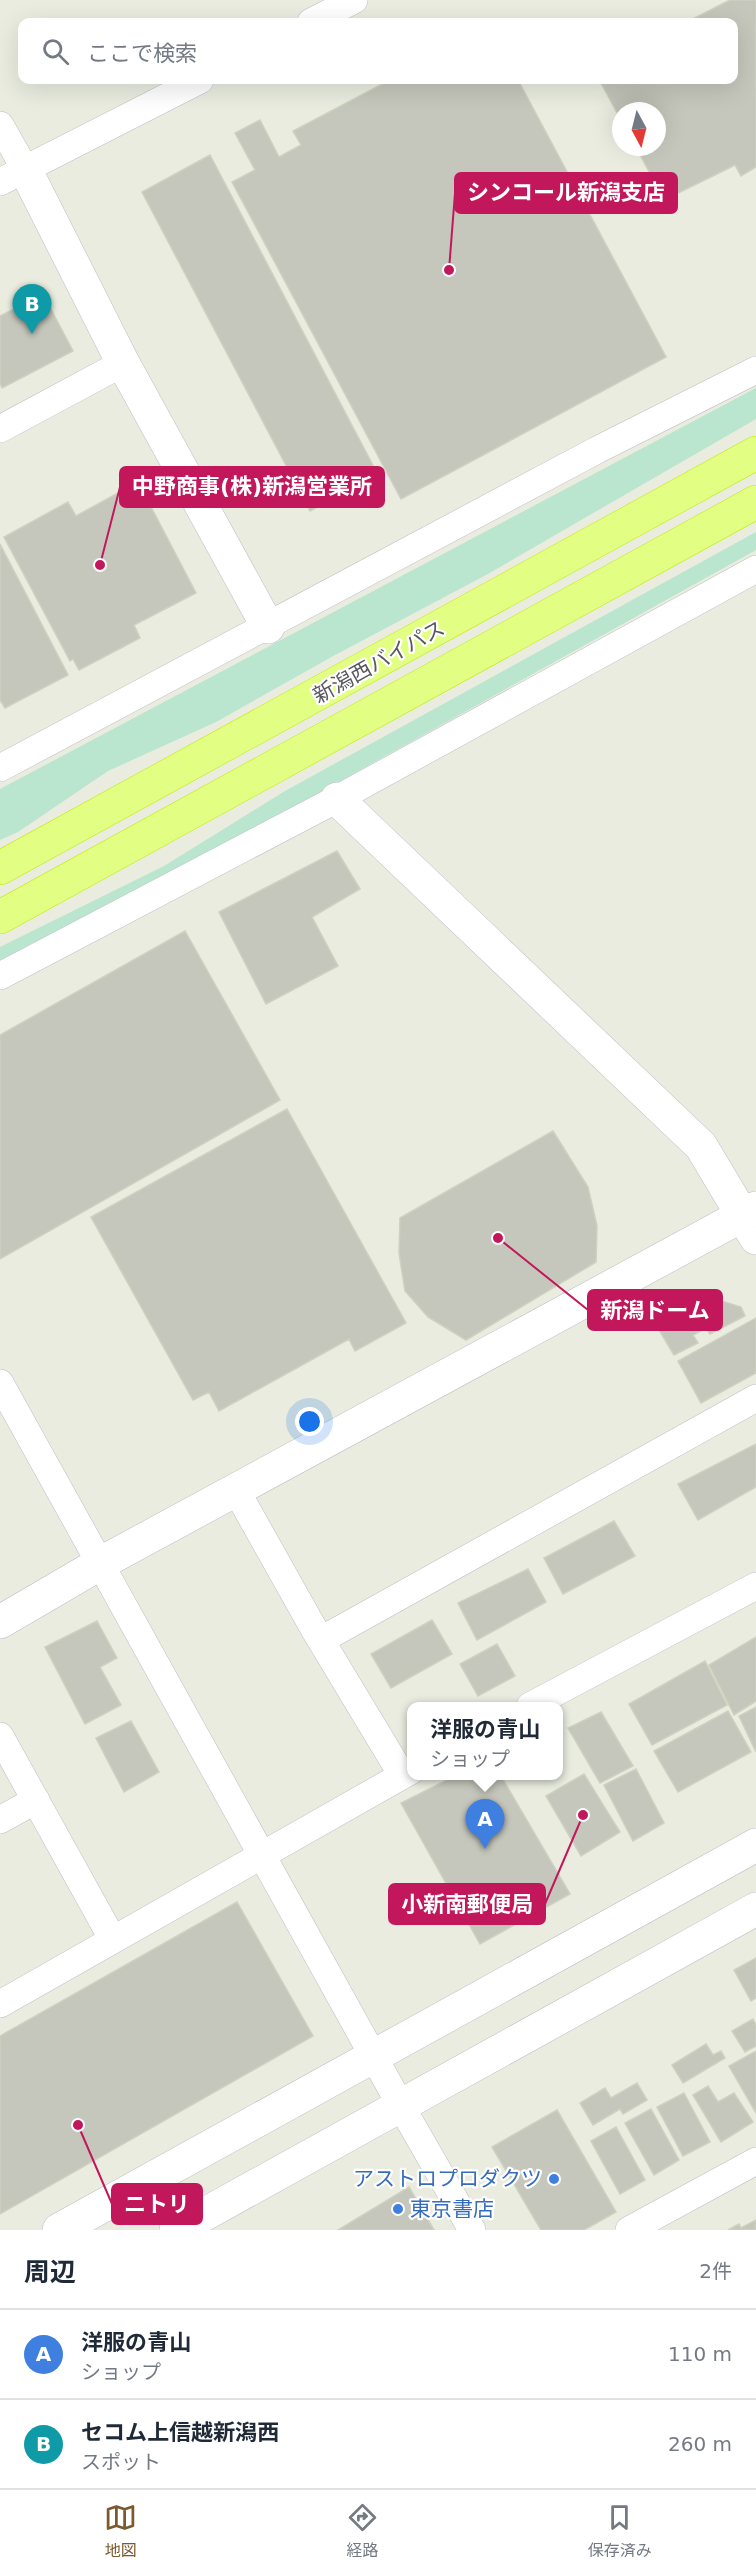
<!DOCTYPE html>
<html lang="ja">
<head>
<meta charset="utf-8">
<style>
  :root { --surface:#fff; --page:#f6f6f7; --text:#1f2937; --muted:#747a83; --line:#e0e1e3; --accent:#7c5a2e }
  body { margin:0; font-family:"DejaVu Sans","Noto Sans JP",sans-serif; background:var(--page); color:var(--text) }
  .compass { position:absolute; left:612px; top:102px; width:54px; height:54px; border-radius:50%; background:var(--surface); box-shadow:0 6px 24px #0002; rotate:173deg }
  .you { position:absolute; left:310px; top:1422px; width:21px; height:21px; margin:-15px; border:4px solid #fff; border-radius:50%; background:#1a73e8; box-shadow:0 0 0 9px #1a73e833 }
  .badge { display:grid; place-items:center; width:39px; height:39px; border-radius:50%; background:var(--accent); color:#fff; font-size:20px; font-weight:700 }
  .pin { position:absolute; translate:-50% -50px; filter:drop-shadow(0 2px 3px #0008) }
  .pin::after { content:''; position:absolute; top:32px; width:21px; height:18px; background:inherit; clip-path:polygon(0 0,100% 0,50% 100%) }
  .popup { position:absolute; left:407px; top:1702px; width:156px; height:78px; box-sizing:border-box; display:grid; place-content:center; border-radius:12px; background:var(--surface); filter:drop-shadow(0 2px 4px #0005); font-size:20px; white-space:nowrap; color:var(--muted) }
  .popup b { font-size:22px; color:var(--text) }
  .popup::after { content:''; position:absolute; left:50%; top:100%; margin-left:-12px; border:12px solid transparent; border-top-color:var(--surface) }
  .list { margin:0; padding:0; list-style:none }
  h2 { display:flex; justify-content:space-between; align-items:center; height:78px; margin:0; padding:0 24px; font-size:26px }
  h2 small { font-size:20px; font-weight:400; color:var(--muted) }
  .list li { display:grid; grid-template-columns:39px 1fr auto; gap:18px; align-items:center; box-sizing:border-box; height:90px; padding:0 24px; border-top:2px solid var(--line) }
  .list b { display:block; font-size:22px; white-space:nowrap }
  .list p { margin:0; font-size:20px; white-space:nowrap; color:var(--muted) }
  .list em { font-size:20px; font-style:normal; color:var(--muted) }
  .icon { flex:none; width:33px; height:33px; fill:none; stroke:currentColor; stroke-width:2; stroke-linecap:round; stroke-linejoin:round }
  .map { position:relative; flex:none; width:756px; height:2230px; overflow:hidden }
  .search { position:absolute; background:var(--surface); box-shadow:0 6px 24px #0002; left:18px; right:18px; top:18px; height:66px; display:flex; align-items:center; gap:15px; box-sizing:border-box; padding:0 21px; border-radius:12px; color:var(--muted); font-size:22px }
  .sheet { height:258px; background:var(--surface) }
  nav { display:flex; justify-content:space-around; align-items:center; box-sizing:border-box; height:84px; border-top:2px solid var(--line); background:var(--surface); font-size:16px; color:var(--muted) }
  nav a { display:grid; justify-items:center; gap:3px }
  nav .on { color:var(--accent) }
  .map>svg:first-child { display:block }
  .green { fill:#bae5cf }
  .building { fill:#c5c7bc; stroke:#cdd1be; stroke-width:1.5 }
  .lines { fill:none; stroke-linecap:round; stroke-linejoin:round }
  .minor-casing { stroke:#bfbec7; stroke-width:28 }
  .tertiary-casing { stroke:#bfbec7; stroke-width:34 }
  .motorway-casing { stroke:#c3eb00; stroke-width:34 }
  .minor { stroke:#fff; stroke-width:27 }
  .tertiary { stroke:#fff; stroke-width:33 }
  .motorway { stroke:#e2ff83; stroke-width:33 }
  .shop-dot { fill:#3f7fe0; stroke:#fff; stroke-width:2 }
  .labels { text-anchor:middle; stroke-width:4.5; stroke-linejoin:round; paint-order:stroke }
  .street-label { font-size:21px; fill:#595861; stroke:#fff }
  .shop-label { font-size:21px; fill:#366cbe; stroke:#fff; text-anchor:end }
  .leader { fill:none; stroke:#c2185b; stroke-width:2 }
  .callout-dot { fill:#c2185b; stroke:#fff; stroke-width:2 }
  .callout { fill:#c2185b; stroke:#c2185b; stroke-width:2 }
  .callout-label { font-size:22px; text-anchor:middle; font-weight:bold; fill:#fff }
</style>
</head>
<body>
<div class="map">
<svg width="756" height="2230" viewBox="0 0 756 2230">
  <rect width="100%" height="100%" fill="#e9ecdf"/>
  <path class="green" d="M756,388V419L486,575L335,655L216,722L108,771L18,832L0,840V789Z
    M756,532V550L173,874L0,966V947L164,866L285,791Z"/>
  <path class="building" d="M730,0H756V167L741,176L735,165L664,200L636,147H657V111H621V120L601,83L608,80H734V22H687Z
    M390,80H518L666,357L401,499L232,182L255,170L235,133L260,120L279,157L301,145L293,131Z
    M210,155L378,475L310,511L142,192Z
    M43,294L73,351L2,388L0,383V316Z
    M138,482L196,593L134,625L140,638L79,670L73,659L70,661L4,537L68,502L76,516Z
    M0,544L68,675L5,708L0,700Z
    M337,851L360,889L312,917L338,966L266,1004L219,912Z
    M185,931L280,1100L0,1259V1035Z
    M287,1109L406,1323L355,1351L349,1339L219,1411L209,1392L193,1400L91,1217Z
    M553,1131L588,1187L597,1226L596,1262L466,1340L428,1317L405,1291L399,1253L400,1218Z
    M709,1297L741,1307L745,1316L710,1334L706,1328L693,1335L698,1343L674,1355L656,1325L667,1318L669,1321Z
    M756,1318V1373L701,1403L678,1361Z
    M756,1444V1487L698,1520L678,1484Z
    M614,1521L635,1556L563,1594L544,1558Z
    M528,1569L546,1602L477,1640L458,1603Z
    M432,1620L452,1654L391,1688L371,1654Z
    M97,1621L117,1658L100,1667L121,1705L85,1724L45,1647Z
    M756,1637V1701L734,1715L709,1665Z
    M497,1644L515,1676L478,1696L460,1664Z
    M705,1661L727,1705L652,1745L629,1704Z
    M756,1707V1752L739,1716Z
    M728,1711L751,1752L678,1792L654,1751Z
    M601,1712L633,1766L600,1783L568,1728Z
    M131,1721L159,1772L124,1792L96,1738Z
    M636,1769L664,1823L633,1841L604,1785Z
    M584,1774L620,1832L581,1856L546,1796Z
    M455,1776H501L570,1894L480,1944L401,1803Z
    M237,1902L313,2036L0,2214V2036Z
    M756,1958V1998L751,2001L734,1970Z
    M753,2019L756,2025V2046L745,2052L732,2031Z
    M706,2044L713,2055L721,2051L725,2058L683,2083L672,2065Z
    M756,2051V2113L729,2066Z
    M637,2083L647,2100L623,2114L620,2109L593,2125L580,2103L605,2088L611,2098Z
    M708,2086L718,2102L734,2093L753,2122L721,2142L693,2095Z
    M684,2093L710,2142L683,2156L657,2107Z
    M651,2109L679,2160L654,2175L625,2123Z
    M557,2110L616,2212L584,2230H541L492,2147Z
    M616,2127L645,2180L620,2194L591,2141Z
    M409,2187L434,2230H338Z
    M756,2220V2230H728L739,2224L741,2228Z"/>
  <g class="lines">
    <g class="minor-casing">
      <path id="minor" d="M311,22L354,0
        M0,125L25,169
        M0,182L200,80
        M0,429L123,363
        M0,768L597,450L756,370
        M0,976L337,799L756,569
        M0,1383L401,2106L472,2230
        M236,1490L314,1629L402,1775
        M321,1640L756,1398
        M530,1706L756,1586
        M0,1736L113,1940
        M0,1820L36,1800
        M0,2004L412,1770
        M629,2230L756,2161"/>
    </g>
    <g class="tertiary-casing">
      <path id="tertiary" d="M25,169L123,363L268,627
        M337,799L701,1146L756,1238
        M0,1622L101,1563L756,1208
        M59,2230L756,1845
        M176,2230L756,1909"/>
    </g>
    <g class="motorway-casing">
      <path id="motorway" d="M0,868L756,453
        M0,917L756,502"/>
    </g>
    <use href="#minor" class="minor"/>
    <use href="#tertiary" class="tertiary"/>
    <use href="#motorway" class="motorway"/>
  </g>
  <g class="shop-dot">
    <circle cx="554" cy="2179" r="6"/>
    <circle cx="398" cy="2209" r="6"/>
  </g>
  <g class="labels">
    <g class="street-label">
      <text transform="translate(379 662) rotate(-29)" y="7">新潟西バイパス</text>
    </g>
    <g class="shop-label">
      <text x="542" y="2186">アストロプロダクツ</text>
      <text x="410" y="2216" text-anchor="start">東京書店</text>
    </g>
  </g>
  <path class="leader" d="M449 270L455 193M100 565L120 487M498 1238L588 1310M583 1815L545 1904M78 2125L112 2204"/>
  <g class="callout-dot">
    <circle cx="449" cy="270" r="6"/>
    <circle cx="100" cy="565" r="6"/>
    <circle cx="498" cy="1238" r="6"/>
    <circle cx="583" cy="1815" r="6"/>
    <circle cx="78" cy="2125" r="6"/>
  </g>
  <g class="callout">
    <rect x="455" y="173" width="222" height="40" rx="6"/>
    <rect x="120" y="467" width="264" height="40" rx="6"/>
    <rect x="588" y="1290" width="134" height="40" rx="6"/>
    <rect x="389" y="1884" width="156" height="40" rx="6"/>
    <rect x="112" y="2184" width="90" height="40" rx="6"/>
  </g>
  <g class="callout-label">
    <text x="566" y="200">シンコール新潟支店</text>
    <text x="252" y="494">中野商事(株)新潟営業所</text>
    <text x="655" y="1318">新潟ドーム</text>
    <text x="467" y="1912">小新南郵便局</text>
    <text x="157" y="2212">ニトリ</text>
  </g>
</svg>
<svg class="compass" viewBox="-18 -18 36 36"><path d="M0-13l5 13h-10z" fill="#e53935"/><path d="M0 13l5-13h-10z" fill="#747a83"/></svg>
<div class="you"></div>
<div class="pin badge" style="left:485px;top:1849px;background:#3f7fe0">A</div>
<div class="popup"><b>洋服の青山</b>ショップ</div>
<div class="pin badge" style="left:32px;top:334px;background:#0f9aa8">B</div>
<div class="search"><svg class="icon" aria-label="search" viewBox="0 0 24 24"><circle cx="10" cy="10" r="6"/><path d="M15 15l6 6"/></svg>ここで検索</div>
</div>
<section class="sheet">
<h2>周辺<small>2件</small></h2>
<ul class="list">
<li><span class="badge" style="background:#3f7fe0">A</span><div><b>洋服の青山</b><p>ショップ</p></div><em>110 m</em></li>
<li><span class="badge" style="background:#0f9aa8">B</span><div><b>セコム上信越新潟西</b><p>スポット</p></div><em>260 m</em></li>
</ul>
</section>
<nav>
<a class="on"><svg class="icon" aria-label="map" viewBox="0 0 24 24"><path d="M3 6l6-2 6 2 6-2v14l-6 2-6-2-6 2zM9 4v14M15 6v14"/></svg>地図</a>
<a><svg class="icon" aria-label="directions" viewBox="0 0 24 24"><path d="M12 3l9 9-9 9-9-9zM9 14v-3h6M13 9l2 2-2 2"/></svg>経路</a>
<a><svg class="icon" aria-label="saved" viewBox="0 0 24 24"><path d="M7 4h10v16l-5-4-5 4z"/></svg>保存済み</a>
</nav>
</body>
</html>
